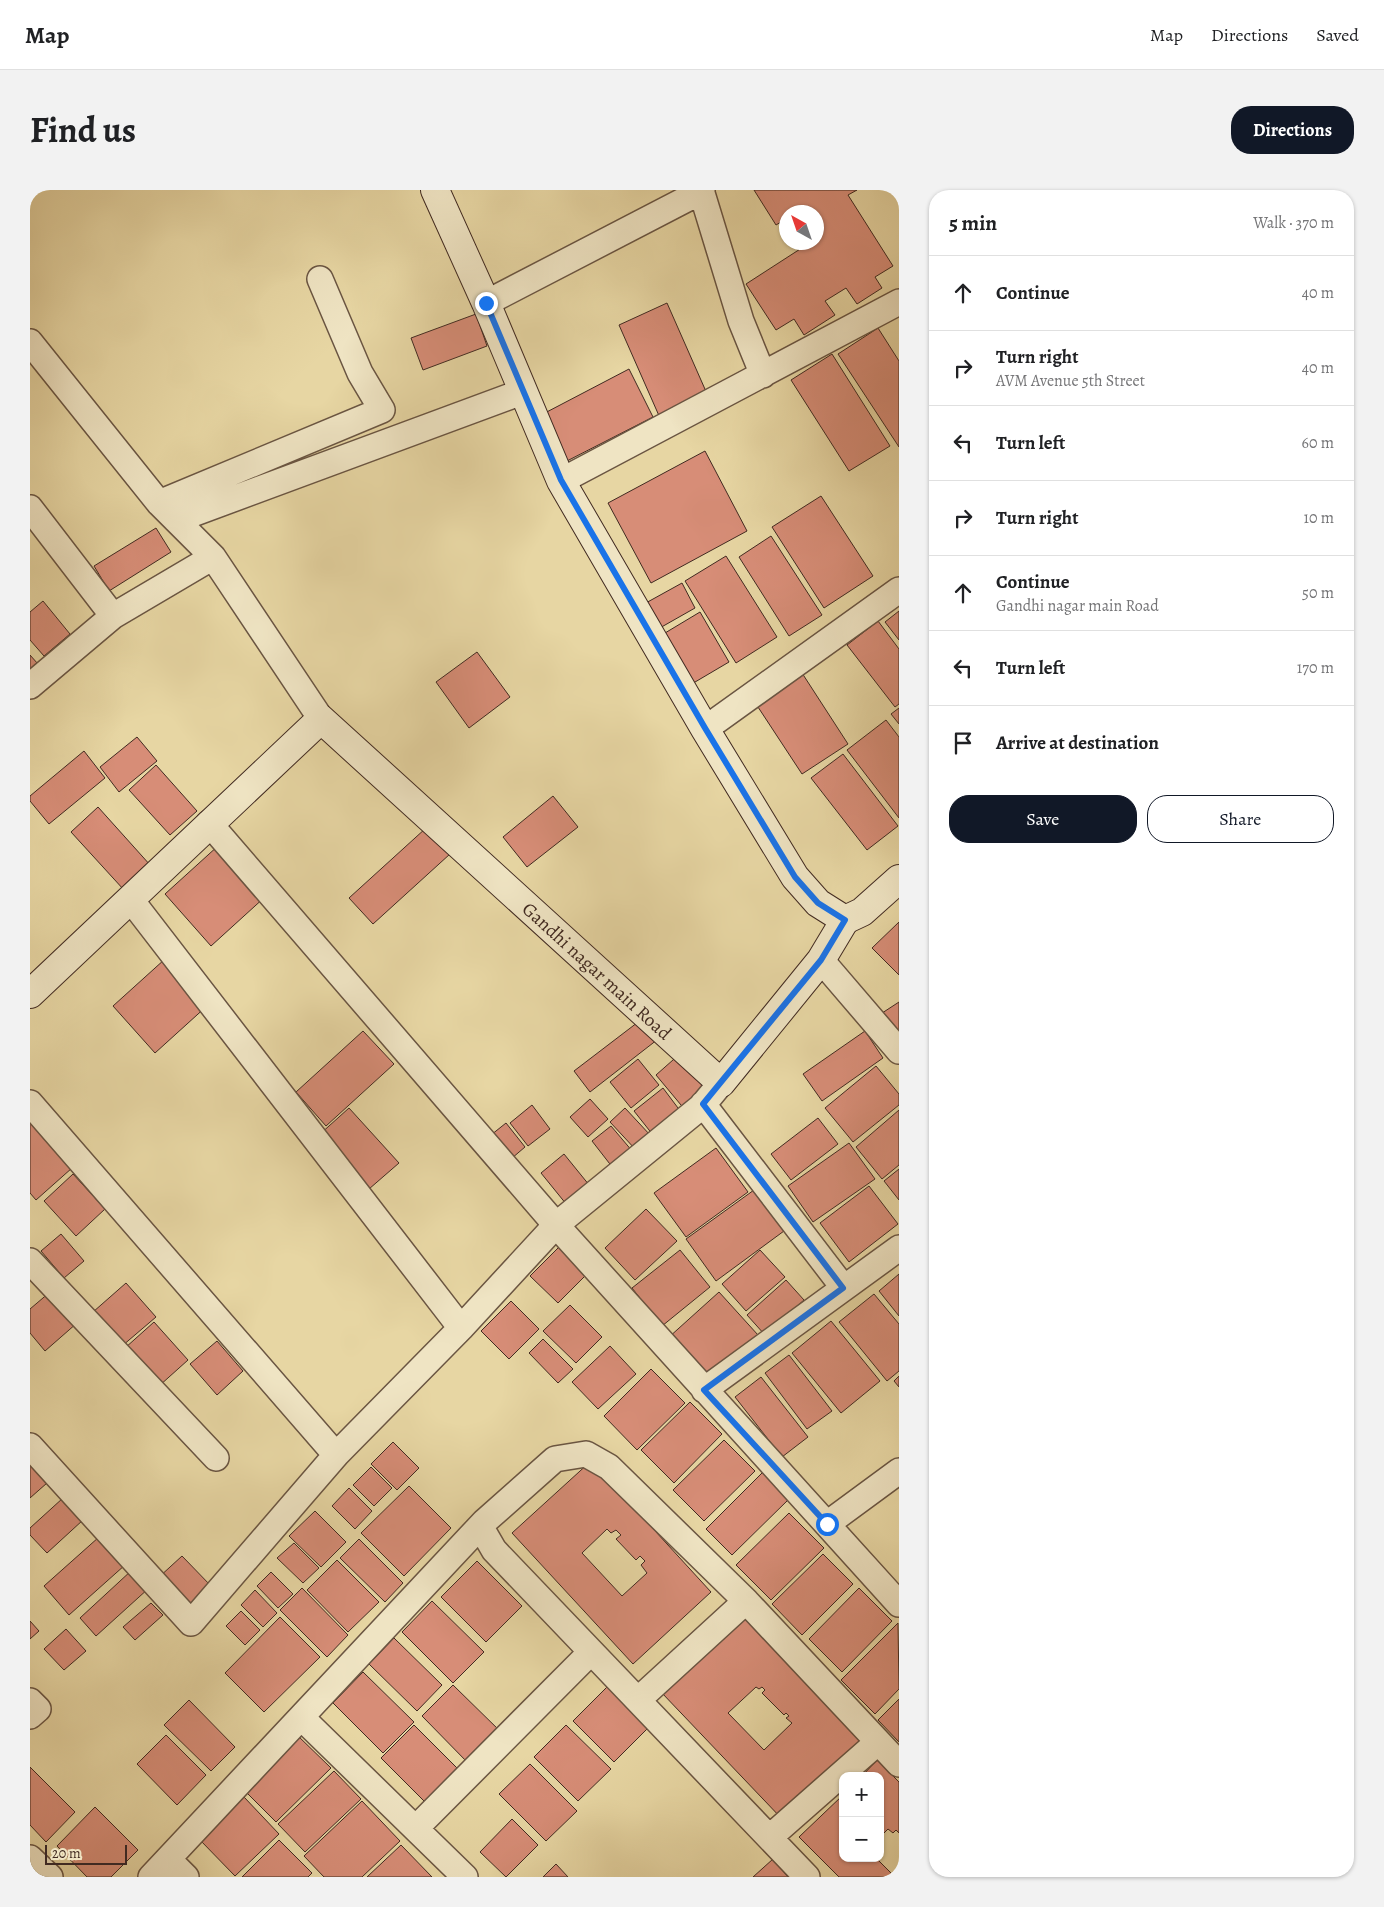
<!DOCTYPE html>
<html lang="en">
<head>
<meta charset="utf-8">
<style>
  :root { --surface:#fff; --page:#f2f2f2; --text:#202124; --muted:#757577; --line:#e0e0e0; --accent:#111827 }
  body { margin:0; font-family:Alegreya,serif; background:var(--page); color:var(--text) }
  .controls { position:absolute; right:15px; bottom:15px; display:grid; overflow:hidden; border-radius:10px; box-shadow:0 1px 4px #0004 }
  .controls button { width:45px; height:45px; display:grid; place-items:center; padding:0; border:0; border-bottom:1px solid var(--line); background:var(--surface); color:var(--text); font:25px sans-serif }
  .compass { position:absolute; left:749px; top:15px; width:45px; height:45px; border-radius:50%; background:var(--surface); box-shadow:0 1px 4px #0004; rotate:320deg }
  .scale { position:absolute; left:15px; bottom:12px; width:82px; box-sizing:border-box; padding-left:5px; border:2px solid #412a21; border-top:0; font-size:14px; line-height:18px; white-space:nowrap; color:#412a21; -webkit-text-stroke:4px #efe4c3; paint-order:stroke }
  .stop { position:absolute; width:15px; height:15px; margin:-11px; border:4px solid #1a73e8; border-radius:50%; background:#fff }
  .stop.end { background:#1a73e8; border-color:#fff; box-shadow:0 1px 5px #0008 }
  .list { margin:0; padding:0; list-style:none }
  h2 { display:flex; justify-content:space-between; align-items:center; height:65px; margin:0; padding:0 20px; font-size:21px }
  h2 small { font-size:16px; font-weight:400; color:var(--muted) }
  .list li { display:grid; grid-template-columns:32px 1fr auto; gap:15px; align-items:center; box-sizing:border-box; height:75px; padding:0 20px; border-top:1px solid var(--line) }
  .list b { display:block; font-size:19px; white-space:nowrap }
  .list p { margin:0; font-size:16px; white-space:nowrap; color:var(--muted) }
  .list em { font-size:16px; font-style:normal; color:var(--muted) }
  .actions { display:flex; gap:10px; padding:15px 20px }
  .actions a { flex:1; padding:11px 0; border:1px solid var(--accent); border-radius:20px; text-align:center; font-size:18px; color:var(--accent) }
  .actions .main { background:var(--accent); color:#fff }
  .icon { flex:none; width:28px; height:28px; fill:none; stroke:currentColor; stroke-width:2; stroke-linecap:round; stroke-linejoin:round }
  .map { position:relative; flex:none; width:869px; height:1687px; overflow:hidden; border-radius:20px }
  header { display:flex; align-items:center; gap:30px; box-sizing:border-box; height:70px; padding:0 25px; background:var(--surface); border-bottom:1px solid var(--line) }
  header strong { font-size:24px }
  nav { display:flex; gap:28px; margin-inline-start:auto; font-size:18px }
  .intro { display:flex; align-items:center; justify-content:space-between; box-sizing:border-box; height:120px; padding:0 30px }
  h1 { margin:0; font-size:35px }
  .button { padding:12px 22px; border-radius:20px; background:var(--accent); color:#fff; font-size:18px; font-weight:700 }
  main { display:flex; gap:30px; padding:0 30px }
  aside { flex:1; background:var(--surface); border-radius:20px; box-shadow:0 1px 4px #0004 }
  .map>svg:first-child { display:block }
  .building { fill:#d78d77; stroke:#412a21; fill-rule:evenodd }
  .lines { fill:none; stroke-linecap:round; stroke-linejoin:round }
  .street-casing { stroke:#6a5542; stroke-width:28 }
  .secondary-casing { stroke:#412a21; stroke-width:30 }
  .street { stroke:#efe4c3; stroke-width:25 }
  .secondary { stroke:#efe4c3; stroke-width:28 }
  .route { stroke:#1a73e8; stroke-width:6 }
  .labels { text-anchor:middle; stroke-width:5; stroke-linejoin:round; paint-order:stroke }
  .street-label { font-size:19px; fill:#412a21; stroke:#efe4c3 }
</style>
</head>
<body>
<header>
<strong>Map</strong>
<nav><a>Map</a><a>Directions</a><a>Saved</a></nav>
</header>
<div class="intro"><h1>Find us</h1><a class="button">Directions</a></div>
<main>
<div class="map">
<svg width="869" height="1687" viewBox="0 0 869 1687">
  <rect width="100%" height="100%" fill="#e7d6a3"/>
  <filter id="stains"><feTurbulence type="fractalNoise" baseFrequency=".004" numOctaves="4"/><feColorMatrix values="0 0 0 0 .2 0 0 0 0 .09 0 0 0 0 .02 0 0 0 .5 -.17"/></filter>
  <radialGradient id="worn" r=".72"><stop offset=".6" stop-color="#630" stop-opacity="0"/><stop offset="1" stop-color="#630" stop-opacity=".3"/></radialGradient>
  <path class="building" d="M724,0H827L818,5L863,76L845,87L852,98L827,114L816,98L795,111L805,125L774,145L764,129L746,140L716,94L781,52H786V22H756V29L746,35Z
    M637,113L678,206L630,228L589,135Z
    M446,124L457,156L393,180L381,148Z
    M848,138L869,171V257L808,164Z
    M802,164L860,256L819,281L761,190Z
    M599,179L623,227L535,272L511,225Z
    M675,261L717,341L621,393L578,313Z
    M791,306L843,386L794,418L742,337Z
    M126,338L141,362L79,401L64,376Z
    M741,346L792,425L759,446L709,367Z
    M696,366L747,447L706,473L655,391Z
    M652,393L665,418L628,439L614,414Z
    M13,411L40,444L14,466L0,450V422Z
    M869,421V450L855,432Z
    M670,422L699,472L660,495L630,446Z
    M848,431L869,459V514L865,517L817,455Z
    M447,462L480,507L439,538L406,492Z
    M0,465L8,474L0,481Z
    M772,483L818,554L772,584L726,514Z
    M869,518V534L861,524Z
    M856,530L869,547V628L817,560Z
    M107,547L127,571L89,602L70,577Z
    M54,561L75,588L19,634L0,611V606Z
    M813,564L868,636L837,660L781,588Z
    M126,575L167,621L140,645L99,600Z
    M523,606L548,637L497,677L473,647Z
    M68,617L121,676L94,700L41,642Z
    M396,638L420,664L343,734L319,708Z
    M189,655L236,706L181,756L135,704Z
    M869,732V785L842,758Z
    M135,769L178,815L125,863L83,816Z
    M869,812V858L846,827Z
    M616,826L632,846L560,902L544,881Z
    M333,841L364,874L296,936L266,902Z
    M835,841L853,868L792,911L773,884Z
    M652,862L683,898L656,921L626,885Z
    M608,869L629,895L601,918L580,892Z
    M846,876L869,904V915L823,952L795,918Z
    M633,898L651,922L623,945L604,921Z
    M560,909L578,929L558,947L540,927Z
    M502,915L520,939L498,956L480,933Z
    M319,918L369,973L339,999L289,945Z
    M595,918L621,946L606,960L580,932Z
    M869,920V975L852,989L826,957Z
    M788,928L808,954L761,990L741,964Z
    M0,931L42,978L6,1010L0,1003Z
    M476,933L495,957L475,974L456,949Z
    M581,936L603,962L583,978L562,951Z
    M819,953L845,989L783,1032L758,996Z
    M686,958L718,1002L656,1047L624,1003Z
    M534,964L564,1001L541,1020L511,983Z
    M869,979V1010L854,991Z
    M43,984L75,1019L46,1046L14,1011Z
    M839,996L868,1034L819,1072L790,1033Z
    M724,1000L754,1041L686,1091L656,1049Z
    M616,1019L647,1051L605,1090L575,1058Z
    M31,1044L54,1071L34,1088L11,1061Z
    M534,1052L562,1079L528,1113L500,1086Z
    M650,1060L680,1097L632,1136L602,1098Z
    M730,1060L755,1087L716,1121L692,1094Z
    M869,1084V1126L849,1101Z
    M756,1090L774,1110L735,1145L717,1125Z
    M96,1093L126,1127L92,1156L63,1122Z
    M20,1102L47,1133L15,1161L0,1143V1119Z
    M689,1102L728,1145L677,1191L638,1148Z
    M844,1104L869,1134V1181L857,1191L809,1132Z
    M481,1111L509,1139L479,1169L451,1141Z
    M540,1115L572,1147L546,1173L513,1141Z
    M801,1131L850,1191L811,1223L762,1163Z
    M124,1132L158,1170L129,1196L95,1158Z
    M513,1149L543,1179L528,1193L499,1163Z
    M187,1151L213,1181L187,1205L160,1174Z
    M580,1156L606,1184L568,1219L542,1192Z
    M759,1165L802,1221L777,1239L735,1183Z
    M621,1179L655,1213L607,1260L574,1226Z
    M869,1186V1197L864,1191Z
    M731,1187L778,1247L752,1267L705,1207Z
    M660,1212L692,1244L644,1293L611,1260Z
    M694,1250L725,1281L674,1331L643,1300Z
    M363,1252L389,1278L367,1300L341,1274Z
    M561,1271L681,1402L603,1474L482,1343ZM577,1339L581,1343L586,1340L591,1345L586,1349L606,1370L610,1366L615,1371L611,1375L617,1383L592,1406L552,1363Z
    M0,1275L17,1293L0,1308Z
    M341,1277L362,1298L344,1316L323,1295Z
    M733,1282L759,1309L702,1365L676,1339Z
    M379,1296L421,1338L374,1386L331,1343Z
    M319,1298L342,1321L325,1339L302,1316Z
    M33,1308L53,1330L17,1363L0,1345V1338Z
    M285,1321L316,1352L291,1377L259,1346Z
    M759,1323L794,1358L741,1410L706,1375Z
    M69,1347L95,1375L39,1425L14,1396Z
    M329,1349L373,1393L355,1412L310,1368Z
    M264,1353L289,1378L273,1393L247,1368Z
    M793,1364L823,1394L772,1445L742,1414Z
    M152,1366L182,1397L158,1420L128,1388Z
    M307,1370L349,1412L318,1442L277,1400Z
    M447,1371L492,1416L456,1452L411,1407Z
    M102,1380L119,1398L66,1446L50,1428Z
    M241,1382L263,1404L248,1418L227,1396Z
    M272,1398L318,1445L297,1467L250,1420Z
    M829,1398L862,1431L812,1482L779,1449Z
    M225,1400L247,1423L233,1437L211,1415Z
    M402,1411L454,1462L423,1493L372,1442Z
    M121,1413L133,1425L105,1450L93,1437Z
    M211,1421L230,1440L215,1455L196,1436Z
    M714,1424L835,1551L753,1630L631,1502ZM726,1497L729,1499L732,1497L735,1500L732,1503L754,1525L756,1523L759,1526L756,1528L762,1533L734,1560L698,1523Z
    M250,1427L290,1467L234,1522L195,1483Z
    M0,1431L9,1441L0,1449Z
    M868,1433L869,1499L845,1524L811,1490Z
    M36,1439L56,1461L34,1480L14,1459Z
    M364,1448L412,1495L387,1521L339,1474Z
    M333,1482L384,1532L353,1563L303,1513Z
    M423,1495L472,1543L440,1575L392,1526Z
    M578,1496L619,1537L584,1572L543,1531Z
    M869,1509V1552L848,1530Z
    M159,1510L205,1557L181,1581L134,1535Z
    M384,1535L432,1583L399,1616L351,1568Z
    M536,1535L581,1579L548,1611L504,1567Z
    M265,1543L301,1578L246,1632L211,1597Z
    M136,1545L176,1585L147,1615L107,1574Z
    M847,1570L869,1592V1643L866,1640L863,1643L858,1639L850,1647V1586H832Z
    M500,1574L547,1621L516,1651L469,1604Z
    M0,1577L45,1622L16,1652L0,1635Z
    M304,1581L331,1609L275,1662L248,1634Z
    M813,1605V1668H846L865,1687H809L769,1647Z
    M214,1607L249,1644L205,1686L170,1650Z
    M332,1611L370,1651L332,1687H294L274,1666Z
    M65,1617L108,1660L81,1687H57L27,1656Z
    M482,1629L508,1655L476,1687L450,1662Z
    M249,1650L282,1683L278,1687H212Z
    M371,1655L402,1687H337Z
    M743,1669L758,1687H723Z
    M526,1674L538,1687H513Z"/>
  <g class="lines">
    <g class="street-casing">
      <path id="street" d="M671,0L711,131L733,185
        M456,113L672,1
        M0,152L129,313L183,367L291,529
        M531,291L869,112
        M129,313L352,220L330,183L290,89
        M0,318L83,426
        M146,330L492,202
        M0,496L83,426L183,367
        M675,539L869,400
        M179,633L526,1035L869,1414
        M101,710L431,1138
        M791,770L869,861
        M0,913L306,1265
        M673,914L813,1097
        M0,1071L186,1268
        M674,1200L869,1058
        M0,1256L161,1433L306,1265L431,1138L526,1035L672,916L691,893
        M797,1334L869,1281
        M609,1509L716,1411
        M0,1511L8,1519L0,1526
        M272,1528L435,1687
        M386,1638L561,1462
        M740,1647L848,1552
        M0,1668L20,1687
        M138,1669L156,1687
        M121,1687L454,1332
        M777,1687L464,1360L453,1341L454,1332L525,1269L556,1264L579,1277L716,1411L869,1574"/>
    </g>
    <g class="secondary-casing">
      <g id="secondary">
        <path d="M405,0L456,113L531,291L675,539L765,687L788,713L815,730"/>
        <path d="M815,730L832,722L869,689"/>
        <path id="s1" d="M0,804L291,529L691,893L791,770L815,730"/>
      </g>
    </g>
    <use href="#street" class="street"/>
    <use href="#secondary" class="secondary"/>
  </g>
  <g class="lines">
    <path class="route" d="M456,113L531,290L675,538L765,687L788,713L815,730L791,770L673,914L813,1098L674,1200L797,1334"/>
  </g>
  <g class="labels">
    <g class="street-label">
      <text dy="7" stroke="none"><textPath href="#s1" startOffset="774">Gandhi nagar main Road</textPath></text>
    </g>
  </g>
  <rect width="100%" height="100%" filter="url(#stains)"/>
  <rect width="100%" height="100%" fill="url(#worn)"/>
</svg>
<div class="controls">
<button>+</button>
<button>−</button>
</div>
<svg class="compass" viewBox="-18 -18 36 36"><path d="M0-13l5 13h-10z" fill="#e53935"/><path d="M0 13l5-13h-10z" fill="#757577"/></svg>
<div class="scale">20 m</div>
<div class="stop" style="left:797px;top:1334px"></div>
<div class="stop end" style="left:456px;top:113px"></div>
</div>
<aside>
<h2>5 min<small>Walk · 370 m</small></h2>
<ul class="list">
<li><svg class="icon" aria-label="ahead" viewBox="0 0 24 24"><path d="M12 20V5M6 11l6-6 6 6"/></svg><div><b>Continue</b></div><em>40 m</em></li>
<li><svg class="icon" aria-label="right" viewBox="0 0 24 24"><path d="M7 20v-9h11M14 6l5 5-5 5"/></svg><div><b>Turn right</b><p>AVM Avenue 5th Street</p></div><em>40 m</em></li>
<li><svg class="icon" aria-label="left" viewBox="0 0 24 24"><path d="M17 20v-9H6M10 6l-5 5 5 5"/></svg><div><b>Turn left</b></div><em>60 m</em></li>
<li><svg class="icon" aria-label="right" viewBox="0 0 24 24"><path d="M7 20v-9h11M14 6l5 5-5 5"/></svg><div><b>Turn right</b></div><em>10 m</em></li>
<li><svg class="icon" aria-label="ahead" viewBox="0 0 24 24"><path d="M12 20V5M6 11l6-6 6 6"/></svg><div><b>Continue</b><p>Gandhi nagar main Road</p></div><em>50 m</em></li>
<li><svg class="icon" aria-label="left" viewBox="0 0 24 24"><path d="M17 20v-9H6M10 6l-5 5 5 5"/></svg><div><b>Turn left</b></div><em>170 m</em></li>
<li><svg class="icon" aria-label="arrive" viewBox="0 0 24 24"><path d="M6 21V4h12l-3 4 3 4H6"/></svg><div><b>Arrive at destination</b></div></li>
</ul>
<div class="actions"><a class="main">Save</a><a>Share</a></div>
</aside>
</main>
</body>
</html>
